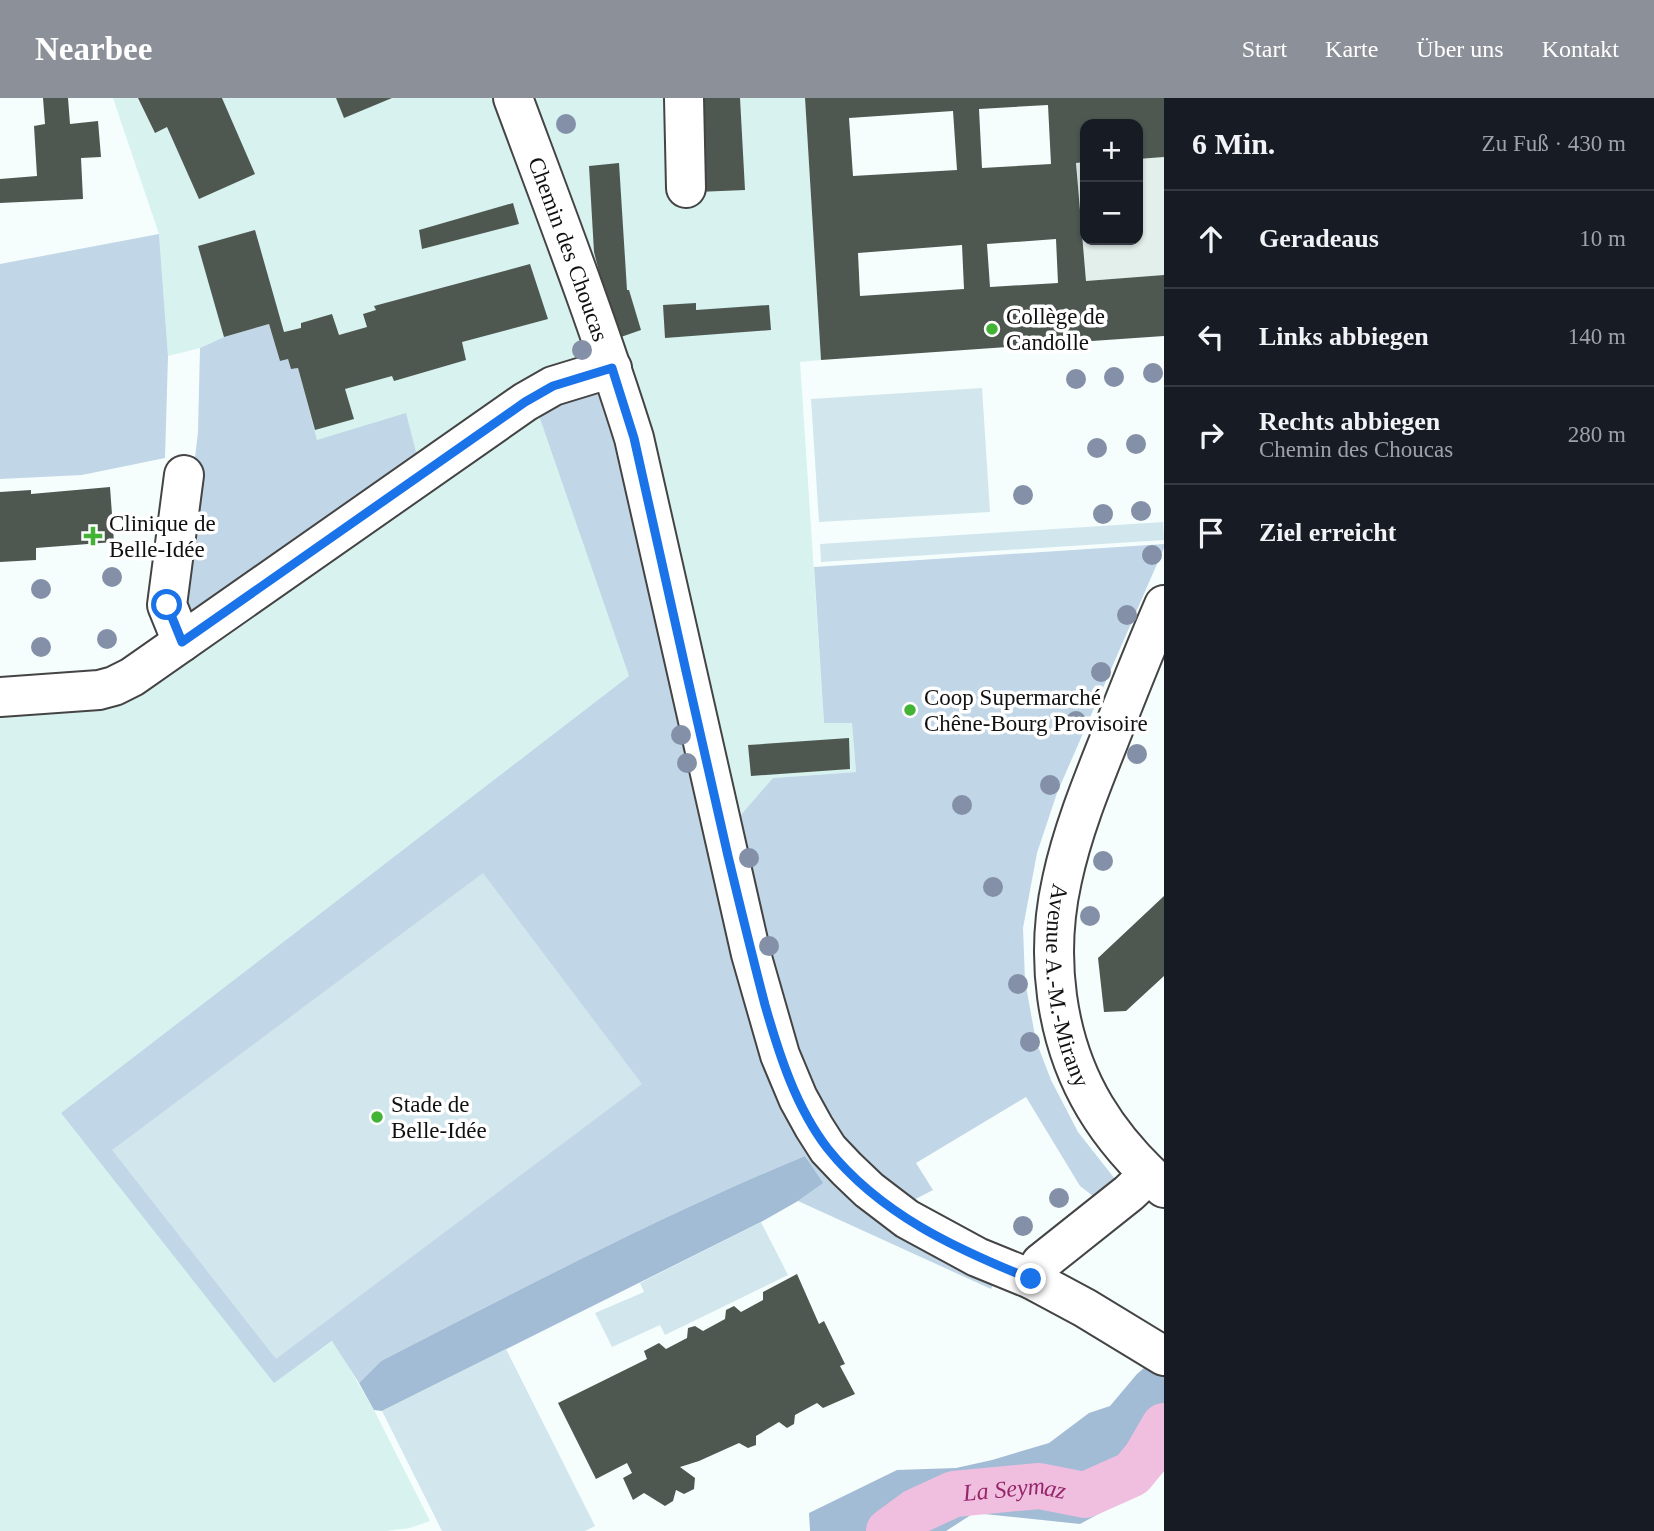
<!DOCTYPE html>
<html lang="de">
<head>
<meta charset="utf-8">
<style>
  :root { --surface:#171b24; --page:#242831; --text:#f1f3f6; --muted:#9ea1a6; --line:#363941; --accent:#8c9099 }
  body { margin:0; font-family:Georgia,serif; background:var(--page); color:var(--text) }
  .controls { position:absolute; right:21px; top:21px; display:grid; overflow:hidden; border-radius:14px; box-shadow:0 2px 5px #0004 }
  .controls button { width:63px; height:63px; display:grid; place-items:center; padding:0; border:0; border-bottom:2px solid var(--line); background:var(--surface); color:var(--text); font:35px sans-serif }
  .stop { position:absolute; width:21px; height:21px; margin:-16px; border:5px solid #1a73e8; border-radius:50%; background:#fff }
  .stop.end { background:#1a73e8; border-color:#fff; box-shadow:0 2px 7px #0008 }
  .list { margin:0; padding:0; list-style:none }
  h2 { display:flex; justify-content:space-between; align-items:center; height:91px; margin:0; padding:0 28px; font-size:30px }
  h2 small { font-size:23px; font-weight:400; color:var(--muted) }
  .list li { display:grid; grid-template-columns:46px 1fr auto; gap:21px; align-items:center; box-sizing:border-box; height:98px; padding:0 28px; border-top:2px solid var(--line) }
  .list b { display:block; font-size:26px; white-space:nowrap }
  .list p { margin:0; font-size:23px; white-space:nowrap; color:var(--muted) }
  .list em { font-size:23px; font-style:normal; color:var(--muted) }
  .icon { flex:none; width:38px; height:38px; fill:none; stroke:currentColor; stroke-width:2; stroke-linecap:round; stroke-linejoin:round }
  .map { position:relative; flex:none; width:1164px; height:1433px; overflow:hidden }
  header { display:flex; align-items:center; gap:42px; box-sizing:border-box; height:98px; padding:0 35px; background:var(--accent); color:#fff }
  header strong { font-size:33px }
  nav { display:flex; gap:38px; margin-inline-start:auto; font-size:24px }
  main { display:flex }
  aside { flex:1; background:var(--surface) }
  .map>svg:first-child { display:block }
  .farmland { fill:#d7f2ef }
  .green { fill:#c1d6e6 }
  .forest { fill:#a2bcd5 }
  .pitch { fill:#d2e6ee }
  .plaza { fill:#e3efeb }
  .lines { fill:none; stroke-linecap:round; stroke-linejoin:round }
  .river { stroke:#f0bfe0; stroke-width:46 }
  .building { fill:#4e5851; fill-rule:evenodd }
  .minor-casing { stroke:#444; stroke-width:42 }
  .minor { stroke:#fff; stroke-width:38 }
  .tree { fill:#8490a8 }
  .route { stroke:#1a73e8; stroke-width:9 }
  .poi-dot { fill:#43b336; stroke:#fff; stroke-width:2.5 }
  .labels { text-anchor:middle; stroke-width:7; stroke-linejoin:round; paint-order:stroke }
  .street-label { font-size:23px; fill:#111; stroke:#fff }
  .poi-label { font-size:23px; fill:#111; stroke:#fff; text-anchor:start }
  .water-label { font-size:24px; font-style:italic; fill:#96266b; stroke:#fff }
</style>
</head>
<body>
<header>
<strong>Nearbee</strong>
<nav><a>Start</a><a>Karte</a><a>Über uns</a><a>Kontakt</a></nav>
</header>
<main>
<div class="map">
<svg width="1164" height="1433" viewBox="0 0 1164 1433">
  <rect width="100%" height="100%" fill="#f5fefc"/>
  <path class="farmland" d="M113,0H805L821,262L800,264L824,625H852L856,674L773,680L732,727L705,730L604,304L538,315L629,578L61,1015L274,1284L333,1243L374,1312L430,1423L410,1430L386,1433H0V614L156,581L317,342L297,270L291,271L280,263L269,226L224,239L200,250L168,258L159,136Z"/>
  <path class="green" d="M159,136L168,258L165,360L82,377L0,381V166Z
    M269,226L280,263L288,261L291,271L298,270L317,342L406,315L419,366L193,514L185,511L179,495L198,334L200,250L224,239Z
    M587,293L599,297L604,304L705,730L776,988L997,1179L991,1191L798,1103L822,1085L805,1058C660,1118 521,1191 381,1263L359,1285L332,1243L274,1285L61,1015L629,578L538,315Z
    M1164,446V450L1057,695L1037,755L1023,830L1025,883L1036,943L1051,982L1078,1034L1115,1081L1093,1098L1080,1088L1026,999L916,1065L933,1092L906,1106L864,1075L807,997L732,727L773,680L856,674L852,625H824L814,469Z"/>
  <path class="forest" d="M805,1058L823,1085L798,1103L761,1124L382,1313L374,1312L359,1285L381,1263C521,1191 660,1118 805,1058Z
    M1164,1253V1360L1128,1400L1080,1426L974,1415L946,1433H810L809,1415L897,1372L956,1370L992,1362L1049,1345L1089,1315L1110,1308L1137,1276Z"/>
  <path class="pitch" d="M982,290L990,414L819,424L811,301Z
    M1163,424L1164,442L821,464L820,446Z
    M483,775L642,986L276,1261L112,1052Z
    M761,1124L788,1177L665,1237L660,1227L612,1249L595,1215L644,1194L640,1185Z
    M506,1251L595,1428L585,1433H442L382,1313Z"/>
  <path class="plaza" d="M1164,59V177L1086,183L1076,65L1085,64V142H1138V61Z"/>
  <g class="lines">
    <path class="river" id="s1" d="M889,1433L915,1414L954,1396L1039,1388L1085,1397L1132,1376L1146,1359L1164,1328"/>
  </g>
  <path class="building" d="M43,0H68L70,26L98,23L101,59L81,60L83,101L0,105V81L37,78L34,28L45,26Z
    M138,0H222L255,76L199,101L167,29L155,35Z
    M336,0H392L344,20Z
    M692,0H740L745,92L697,94Z
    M805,0H1164V59L1138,61V26H1085V64L1076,65L1086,183L1164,177V238L821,262ZM1048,7L1051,66L982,70L979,11ZM953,13L957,72L853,78L849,20ZM1056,141L1058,185L990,189L987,146ZM962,147L964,191L860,198L858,155Z
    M619,65L627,192H629L641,232L618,240L604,193L594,154L589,68Z
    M513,105L519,126L422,151L419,132Z
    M255,132L284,234L301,230V225L332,216L339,237L367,229L363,216L376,212L374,208L530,166L548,221L462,244L466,262L394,283L392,278L345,291L354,321L315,332L298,270L291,271L288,261L280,263L269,226L224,239L198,148Z
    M696,205V212L769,207L771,232L665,240L663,207Z
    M110,389L114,444L36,450V462L0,464V394L31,392V396Z
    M849,640L850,671L751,678L748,647Z
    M1164,798V878L1126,913L1104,914L1098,860Z
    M797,1176L819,1226L824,1223L845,1266L840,1268L855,1296L823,1310L817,1305L795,1317L794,1326L787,1330L779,1324L756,1338V1347L748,1350L739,1345L699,1363L680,1369L695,1380L694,1391L684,1396L676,1392L673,1403L665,1408L644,1395L633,1402L623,1380L632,1375L627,1365L596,1381L558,1305L647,1261L644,1253L659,1245L666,1251L687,1240L688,1230L695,1228L703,1233L725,1221L726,1212L734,1208L741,1214L763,1202V1194Z"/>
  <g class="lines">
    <g class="minor-casing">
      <g id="minor">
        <path id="s2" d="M513,0C555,113 598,225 634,340L751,856L780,957L798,1000L814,1029L828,1051L847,1071L869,1092L907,1121L977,1159L1031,1181L1085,1210L1164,1258"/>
        <path d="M684,0L686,90"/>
        <path id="s3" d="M1164,507C1144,553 1126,599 1108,645C1090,690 1072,735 1062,782C1045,858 1055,942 1095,1009C1113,1039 1138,1067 1164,1090"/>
        <path d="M182,544L167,507L184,377"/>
        <path d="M0,599L99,592L114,588L132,579L525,304L553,288L612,270"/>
        <path d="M1031,1181L1041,1165L1129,1095L1149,1076"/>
      </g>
    </g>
    <use href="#minor" class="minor"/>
  </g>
  <g class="tree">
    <circle cx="566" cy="26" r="10"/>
    <circle cx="582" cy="252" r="10"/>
    <circle cx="1153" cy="275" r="10"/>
    <circle cx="1114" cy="279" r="10"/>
    <circle cx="1076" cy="281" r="10"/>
    <circle cx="1136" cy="346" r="10"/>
    <circle cx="1097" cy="350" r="10"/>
    <circle cx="1023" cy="397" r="10"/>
    <circle cx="1141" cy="413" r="10"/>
    <circle cx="1103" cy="416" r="10"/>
    <circle cx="1152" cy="457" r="10"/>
    <circle cx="112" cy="479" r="10"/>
    <circle cx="41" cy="491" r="10"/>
    <circle cx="1127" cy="517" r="10"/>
    <circle cx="107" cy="541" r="10"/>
    <circle cx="41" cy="549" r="10"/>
    <circle cx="1101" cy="574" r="10"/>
    <circle cx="1076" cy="623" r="10"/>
    <circle cx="681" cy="637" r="10"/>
    <circle cx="1137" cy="656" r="10"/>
    <circle cx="687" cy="665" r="10"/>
    <circle cx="1050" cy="687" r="10"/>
    <circle cx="962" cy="707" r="10"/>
    <circle cx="749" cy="760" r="10"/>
    <circle cx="1103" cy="763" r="10"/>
    <circle cx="993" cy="789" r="10"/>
    <circle cx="1090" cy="818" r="10"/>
    <circle cx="769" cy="848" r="10"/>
    <circle cx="1018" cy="886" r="10"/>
    <circle cx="1030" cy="944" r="10"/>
    <circle cx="1059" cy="1100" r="10"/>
    <circle cx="1023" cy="1128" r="10"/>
  </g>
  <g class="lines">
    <path class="route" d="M167,507L182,544L525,304L553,288L612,270L634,340C665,479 696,619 728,758C740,808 752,857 765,907C779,956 796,1010 828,1051C880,1116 956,1151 1031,1181"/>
  </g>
  <g class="poi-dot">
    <circle cx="992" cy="231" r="7"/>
    <path d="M89.5 427.5h7v7h7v7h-7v7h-7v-7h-7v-7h7z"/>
    <circle cx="910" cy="612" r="7"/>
    <circle cx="377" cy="1019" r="7"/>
  </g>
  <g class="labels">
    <g class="street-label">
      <text dy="8" stroke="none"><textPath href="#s2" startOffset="161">Chemin des Choucas</textPath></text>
      <text dy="8" stroke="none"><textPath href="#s3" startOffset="401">Avenue A.-M.-Mirany</textPath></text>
    </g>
    <g class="poi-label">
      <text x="1006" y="226">Collège de<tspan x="1006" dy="26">Candolle</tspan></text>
      <text x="109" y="433">Clinique de<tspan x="109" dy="26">Belle-Idée</tspan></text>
      <text x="924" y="607">Coop Supermarché<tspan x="924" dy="26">Chêne-Bourg Provisoire</tspan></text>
      <text x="391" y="1014">Stade de<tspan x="391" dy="26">Belle-Idée</tspan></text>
    </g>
    <g class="water-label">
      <text dy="8" stroke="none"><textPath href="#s1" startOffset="136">La Seymaz</textPath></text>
    </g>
  </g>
</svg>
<div class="controls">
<button>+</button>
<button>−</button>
</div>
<div class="stop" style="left:167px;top:507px"></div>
<div class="stop end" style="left:1031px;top:1181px"></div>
</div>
<aside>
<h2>6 Min.<small>Zu Fuß · 430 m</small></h2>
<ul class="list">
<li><svg class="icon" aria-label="ahead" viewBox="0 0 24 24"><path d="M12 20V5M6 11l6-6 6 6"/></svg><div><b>Geradeaus</b></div><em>10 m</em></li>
<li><svg class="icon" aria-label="left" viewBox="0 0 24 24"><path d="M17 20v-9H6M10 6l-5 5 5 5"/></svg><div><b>Links abbiegen</b></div><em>140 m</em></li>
<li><svg class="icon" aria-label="right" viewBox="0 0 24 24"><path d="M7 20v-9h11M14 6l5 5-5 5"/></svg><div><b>Rechts abbiegen</b><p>Chemin des Choucas</p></div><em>280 m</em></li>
<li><svg class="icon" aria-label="arrive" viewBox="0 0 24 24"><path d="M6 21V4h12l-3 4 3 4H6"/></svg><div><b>Ziel erreicht</b></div></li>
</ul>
</aside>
</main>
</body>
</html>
